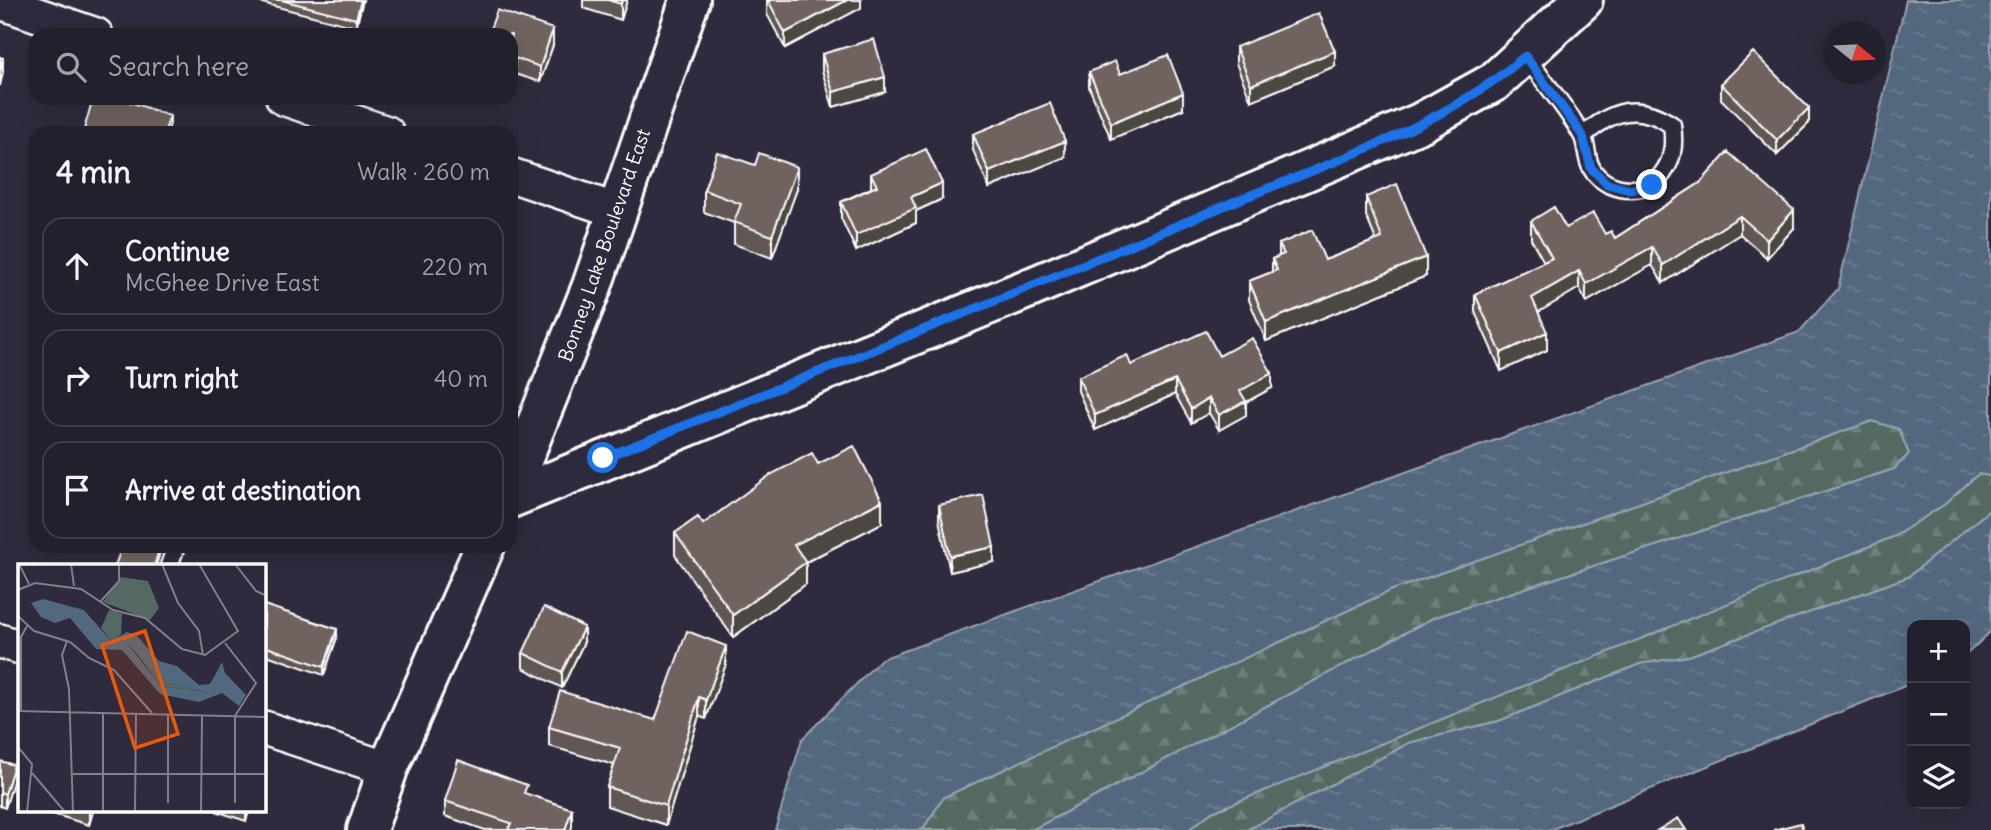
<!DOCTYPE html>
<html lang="en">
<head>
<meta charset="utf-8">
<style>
  :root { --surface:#23202e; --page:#2f2d3a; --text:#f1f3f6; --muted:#a3a3aa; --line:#403e4a }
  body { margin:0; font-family:Delius,sans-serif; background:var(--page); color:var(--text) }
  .controls { position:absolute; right:21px; bottom:21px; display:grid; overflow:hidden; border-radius:14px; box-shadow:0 7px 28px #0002 }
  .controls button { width:63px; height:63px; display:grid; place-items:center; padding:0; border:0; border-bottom:2px solid var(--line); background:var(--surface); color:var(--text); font:35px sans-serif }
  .compass { position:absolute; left:1823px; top:21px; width:63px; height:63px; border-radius:50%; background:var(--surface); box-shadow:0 7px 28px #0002; rotate:108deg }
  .stop { position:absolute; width:21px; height:21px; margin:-16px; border:5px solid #1a73e8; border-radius:50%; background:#fff }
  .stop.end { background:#1a73e8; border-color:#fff; box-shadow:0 2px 7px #0008 }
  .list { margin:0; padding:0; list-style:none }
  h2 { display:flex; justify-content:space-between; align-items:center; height:91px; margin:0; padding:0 28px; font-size:30px }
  h2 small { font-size:23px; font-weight:400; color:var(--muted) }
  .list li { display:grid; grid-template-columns:46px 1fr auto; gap:21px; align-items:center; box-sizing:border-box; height:98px; margin:0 14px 14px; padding:0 14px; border:2px solid var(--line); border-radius:21px }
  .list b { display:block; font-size:26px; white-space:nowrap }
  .list p { margin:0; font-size:23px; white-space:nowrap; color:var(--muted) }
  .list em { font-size:23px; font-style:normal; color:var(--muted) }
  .icon { flex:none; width:38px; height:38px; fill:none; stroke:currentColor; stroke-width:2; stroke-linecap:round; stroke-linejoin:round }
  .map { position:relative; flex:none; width:1991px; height:830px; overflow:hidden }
  .search { position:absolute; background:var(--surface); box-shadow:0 7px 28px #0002; left:28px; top:28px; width:490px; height:77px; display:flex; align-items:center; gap:18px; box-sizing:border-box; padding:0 24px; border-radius:21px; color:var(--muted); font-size:26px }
  .panel { position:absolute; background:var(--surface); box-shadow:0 7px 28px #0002; left:28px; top:126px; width:490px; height:427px; border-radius:21px }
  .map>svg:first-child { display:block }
  .forest { fill:url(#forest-firs); stroke:#aab4b2; stroke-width:2 }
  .water { fill:url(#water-ripples); stroke:#97a4b2; stroke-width:2 }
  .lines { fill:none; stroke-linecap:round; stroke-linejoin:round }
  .service-casing { stroke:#fff; stroke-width:21 }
  .minor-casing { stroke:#fff; stroke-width:38 }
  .tertiary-casing { stroke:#fff; stroke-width:44 }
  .service { stroke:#2f2a3d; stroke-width:16 }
  .minor { stroke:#2f2a3d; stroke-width:33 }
  .tertiary { stroke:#2f2a3d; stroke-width:38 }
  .wall { fill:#605652; stroke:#fff; stroke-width:2 }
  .shaded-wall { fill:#4e4642; stroke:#fff; stroke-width:2 }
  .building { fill:#70645f; stroke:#fff; stroke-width:2 }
  .route { stroke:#1a73e8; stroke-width:9 }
  .labels { text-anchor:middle; stroke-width:6; stroke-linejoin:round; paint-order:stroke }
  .street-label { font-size:19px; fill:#fff; stroke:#2f2a3d }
  .inset-road { fill:none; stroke:#827f8b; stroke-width:2 }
  .view { fill:#e8590c; fill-opacity:0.15; stroke:#e8590c; stroke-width:3.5 }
  .inset-edge { fill:none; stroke:#fff; stroke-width:3.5 }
</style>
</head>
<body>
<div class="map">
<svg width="1991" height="830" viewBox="0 0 1991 830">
  <defs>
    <pattern id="forest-firs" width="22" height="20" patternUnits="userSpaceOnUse" patternTransform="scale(1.75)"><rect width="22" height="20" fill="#546964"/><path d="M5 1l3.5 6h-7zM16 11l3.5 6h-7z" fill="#6e807b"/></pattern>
    <pattern id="water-ripples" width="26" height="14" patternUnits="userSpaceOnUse" patternTransform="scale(1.75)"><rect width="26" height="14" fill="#52687e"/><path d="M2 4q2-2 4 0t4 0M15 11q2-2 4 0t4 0" fill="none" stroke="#6c7f91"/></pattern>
  </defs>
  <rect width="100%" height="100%" fill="#2f2a3d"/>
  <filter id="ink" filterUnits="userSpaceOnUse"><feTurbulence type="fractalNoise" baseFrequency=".0143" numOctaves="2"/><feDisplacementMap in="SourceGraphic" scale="14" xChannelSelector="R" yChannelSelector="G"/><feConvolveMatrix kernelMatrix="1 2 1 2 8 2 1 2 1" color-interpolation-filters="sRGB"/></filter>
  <g filter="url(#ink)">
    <path class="forest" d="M1872,421L1899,429L1909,454L1894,469L1433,618L1032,830H922L944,797L1392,590Z
      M1978,474L1991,476V509L1908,577L1689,656L1640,664L1499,721L1409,743L1247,830H1188L1212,812L1895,536L1945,504Z"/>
    <path class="water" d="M1906,0H1991V476L1978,474L1945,504L1895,536L1212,812L1188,830H1032L1433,618L1894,469L1909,454L1899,429L1872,421L1392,590L944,797L922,830H775L802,739L881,659L1799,332L1838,289Z
      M1991,509V631L1965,656V625H1912V683L1550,830H1247L1409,743L1499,721L1640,664L1689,656L1908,577Z"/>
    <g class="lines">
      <g class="service-casing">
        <path id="service" d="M1525,56C1544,82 1566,107 1582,135C1587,144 1586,156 1590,165C1600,190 1640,197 1658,179C1673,163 1675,146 1672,125C1638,102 1612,110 1583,136
          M169,566L176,546"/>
      </g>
      <g class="minor-casing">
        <path id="minor" d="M0,2L96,35
          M283,98L387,133
          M511,175L617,211
          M0,641L19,647
          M264,728L388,769"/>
      </g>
      <g class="tertiary-casing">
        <path id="tertiary" d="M511,488L592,286L690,0
          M511,498L1032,287L1420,123L1494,82L1583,0
          M367,830L388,769L485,546"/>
      </g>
      <use href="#service" class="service"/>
      <use href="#minor" class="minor"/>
      <use href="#tertiary" class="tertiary"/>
    </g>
    <path class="wall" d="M254,0H363L356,27L254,1Z
      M583,0H627L621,20L583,8Z
      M767,0H861V8L785,48L767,14Z
      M511,35L553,45L540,82L515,74Z
      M1236,47L1335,66L1251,101L1236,63Z
      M822,54L885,92L833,107L822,70Z
      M1089,72L1120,74L1183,109L1111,139L1089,87Z
      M1721,84L1809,123L1777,155L1721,99Z
      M973,134L1065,157L989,188L973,150Z
      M871,174L942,199L916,211V223L856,251L841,218V202L871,188Z
      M1700,183L1794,228L1767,258L1740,234L1663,283L1652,265L1586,302L1579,288L1538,312L1547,350L1501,371L1475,312V294L1544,262L1531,239V221L1605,234L1615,238Z
      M797,189L772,258L734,244V223L704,212V190Z
      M1366,197L1426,276L1266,341L1249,300V281L1272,272V259L1279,256V244L1325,260L1376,240L1366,216Z
      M1219,356L1272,388L1246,402V415L1219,430L1209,413L1191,423L1175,394L1095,430L1078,391V377L1131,365Z
      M818,464L882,523L806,562V584L733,637L675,555V533L703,524Z
      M939,505L994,562L950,572L939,520Z
      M264,605L337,637L324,675L264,654Z
      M584,642L562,688L523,668V653Z
      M726,664L706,719L699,716L666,825L607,806V787L614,765L549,746V727L655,720Z
      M0,761L14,779L5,808L0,806Z
      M19,781V804L17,803V788Z
      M527,794L572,825L571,830H485L445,816V801Z
      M43,811H93L89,825Z
      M216,811H249L246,821Z"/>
    <path class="shaded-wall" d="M361,0H363L356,27V19Z
      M622,0H627L621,20V4Z
      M847,0H861V8L785,48V33Z
      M553,29V45L540,82V67Z
      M1335,51V66L1251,101V85Z
      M3,58V72L0,86V72Z
      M515,58V74L511,85V69Z
      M885,77V92L833,107V92Z
      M1183,93V109L1111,139V123Z
      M1809,108V123L1777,155V140Z
      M170,116V124L167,133H164Z
      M1065,141V157L989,188V172Z
      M797,167V189L772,258V236Z
      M942,183V199L916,211V223L856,251V235L911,197Z
      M1794,210V228L1767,258V240Z
      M1740,216V234L1663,283V265Z
      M1652,247V265L1586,302V284Z
      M1426,257V276L1266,341V322Z
      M1579,271V288L1532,316V298Z
      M1547,332V350L1501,371V353Z
      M1272,373V388L1246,402V415L1219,430V415L1240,391Z
      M1175,380V394L1095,430V415Z
      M1209,398V413L1191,423V409Z
      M882,501V523L794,568V545Z
      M160,546H162L156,566H154Z
      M994,547V562L950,572V556Z
      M806,562V584L733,637V615Z
      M584,627V642L562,688V672Z
      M337,629V637L324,675V667Z
      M726,646V664L706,719V700Z
      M699,697V716L666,825V806Z
      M14,765V779L5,808V794Z
      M572,809V825L571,830H565Z
      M89,811H93L89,825Z
      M246,811H249L246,821Z"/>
    <path class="building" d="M281,0H361L356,19Z
      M608,0H622L621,4Z
      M768,0H847L785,33Z
      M497,10L553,29L540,67L515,58L511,69V35H488Z
      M1319,13L1335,51L1251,85L1236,47Z
      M874,39L885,77L833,92L822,54Z
      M1753,52L1809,108L1777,140L1721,84Z
      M1168,55L1183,93L1111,123L1089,72L1115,61L1120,74Z
      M0,57L3,58L0,72Z
      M93,98H119L170,116L164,133H83Z
      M1050,103L1065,141L989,172L973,134Z
      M926,149L942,183L911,197L916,208L856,235L841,202L877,186L871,174Z
      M717,152L755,165L759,153L797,167L772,236L734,222L741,204L704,190Z
      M1728,152L1794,210L1767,240L1740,216L1663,265L1652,247L1586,284L1579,271L1532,298L1547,332L1501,353L1475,294L1552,258L1531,221L1554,207L1566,228L1593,213L1605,234L1611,231L1615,238L1700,183Z
      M1397,184L1426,257L1266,322L1249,281L1277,270L1272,259L1284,254L1279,244L1312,230L1325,260L1382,238L1366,197Z
      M1206,331L1219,356L1252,338L1272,373L1240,391L1246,401L1219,415L1209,398L1191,409L1175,380L1095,415L1078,377L1127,355L1131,365Z
      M854,446L882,501L794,545L806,562L733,615L675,533L698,517L703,524L770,475L812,453L818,464Z
      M983,495L994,547L950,556L939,505Z
      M122,546H160L154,566H115Z
      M264,605L337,629L324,667L264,646Z
      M544,607L584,627L562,672L523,653Z
      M687,631L726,646L706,700L699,697L666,806L607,787L620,748L549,727L560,691L655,720Z
      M458,760L527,785L524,793L572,809L565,830H508L511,823L445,801Z
      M0,761L14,765L5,794L0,792Z
      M1678,818L1686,830H1658Z
      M1801,823L1803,830H1773Z"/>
  </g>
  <g class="lines" filter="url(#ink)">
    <path class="route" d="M603,458C809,376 1015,294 1219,208C1320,166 1443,128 1525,56L1583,136L1591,168L1607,184L1630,190L1652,185"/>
  </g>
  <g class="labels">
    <g class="street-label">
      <text transform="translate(604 245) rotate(-71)" y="7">Bonney Lake Boulevard East</text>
    </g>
  </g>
  <g transform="translate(18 564)">
    <rect width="248" height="248" fill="#2f2a3d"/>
    <path d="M110,78L144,118L189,128L143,122Z" fill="#546964"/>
    <path d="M103,13L130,17L141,44L132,56L85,38ZM91,46L104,50L103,70L94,78L83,64Z" fill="#546964"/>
    <path d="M25,35L66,46L93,77L109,68L118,71L141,97L159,102L181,121L192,120L204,98L207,109L228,131L221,142L204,129L181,138L142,130L104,86L78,85L52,54L37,59L23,53L13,39ZM108,78L144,118L189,128L143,122Z" fill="#52687e" fill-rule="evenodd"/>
    <path class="inset-road" d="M1,0L11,20M53,0L56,22M144,0L160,39L181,67L185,91M217,0L238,27L249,32M0,26L17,19L63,25L95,46L127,54L164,85L187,91L220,67L181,0M83,37L101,17V0M0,52L16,67L52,78L71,94L96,106L134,149M249,62V88M49,77L44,91L51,125L55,248M207,79L238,119L217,152V239M0,147L249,153M3,147V73L9,62M0,183L14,200L9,248M14,209L47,248M55,210H249M150,239V151M85,248V148M117,248L118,149M183,248L184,152"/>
    <path class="view" d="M127,67L160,170L117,184L84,81Z"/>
    <rect width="248" height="248" class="inset-edge"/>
  </g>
</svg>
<div class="controls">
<button>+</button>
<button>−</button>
<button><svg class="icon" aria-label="layers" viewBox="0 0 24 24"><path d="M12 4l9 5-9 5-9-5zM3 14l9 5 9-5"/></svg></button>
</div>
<svg class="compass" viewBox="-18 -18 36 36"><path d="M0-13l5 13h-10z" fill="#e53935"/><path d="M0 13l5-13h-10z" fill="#a3a3aa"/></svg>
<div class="stop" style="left:603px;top:458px"></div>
<div class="stop end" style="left:1652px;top:185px"></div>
<div class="search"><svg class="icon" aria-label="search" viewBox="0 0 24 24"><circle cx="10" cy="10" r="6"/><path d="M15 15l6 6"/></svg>Search here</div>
<section class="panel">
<h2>4 min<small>Walk · 260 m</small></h2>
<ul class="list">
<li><svg class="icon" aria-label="ahead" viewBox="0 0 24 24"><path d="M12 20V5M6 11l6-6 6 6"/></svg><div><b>Continue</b><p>McGhee Drive East</p></div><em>220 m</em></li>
<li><svg class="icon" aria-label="right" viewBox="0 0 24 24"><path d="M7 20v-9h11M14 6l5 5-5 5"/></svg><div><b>Turn right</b></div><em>40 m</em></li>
<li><svg class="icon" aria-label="arrive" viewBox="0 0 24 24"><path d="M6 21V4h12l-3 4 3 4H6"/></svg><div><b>Arrive at destination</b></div></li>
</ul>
</section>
</div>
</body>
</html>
